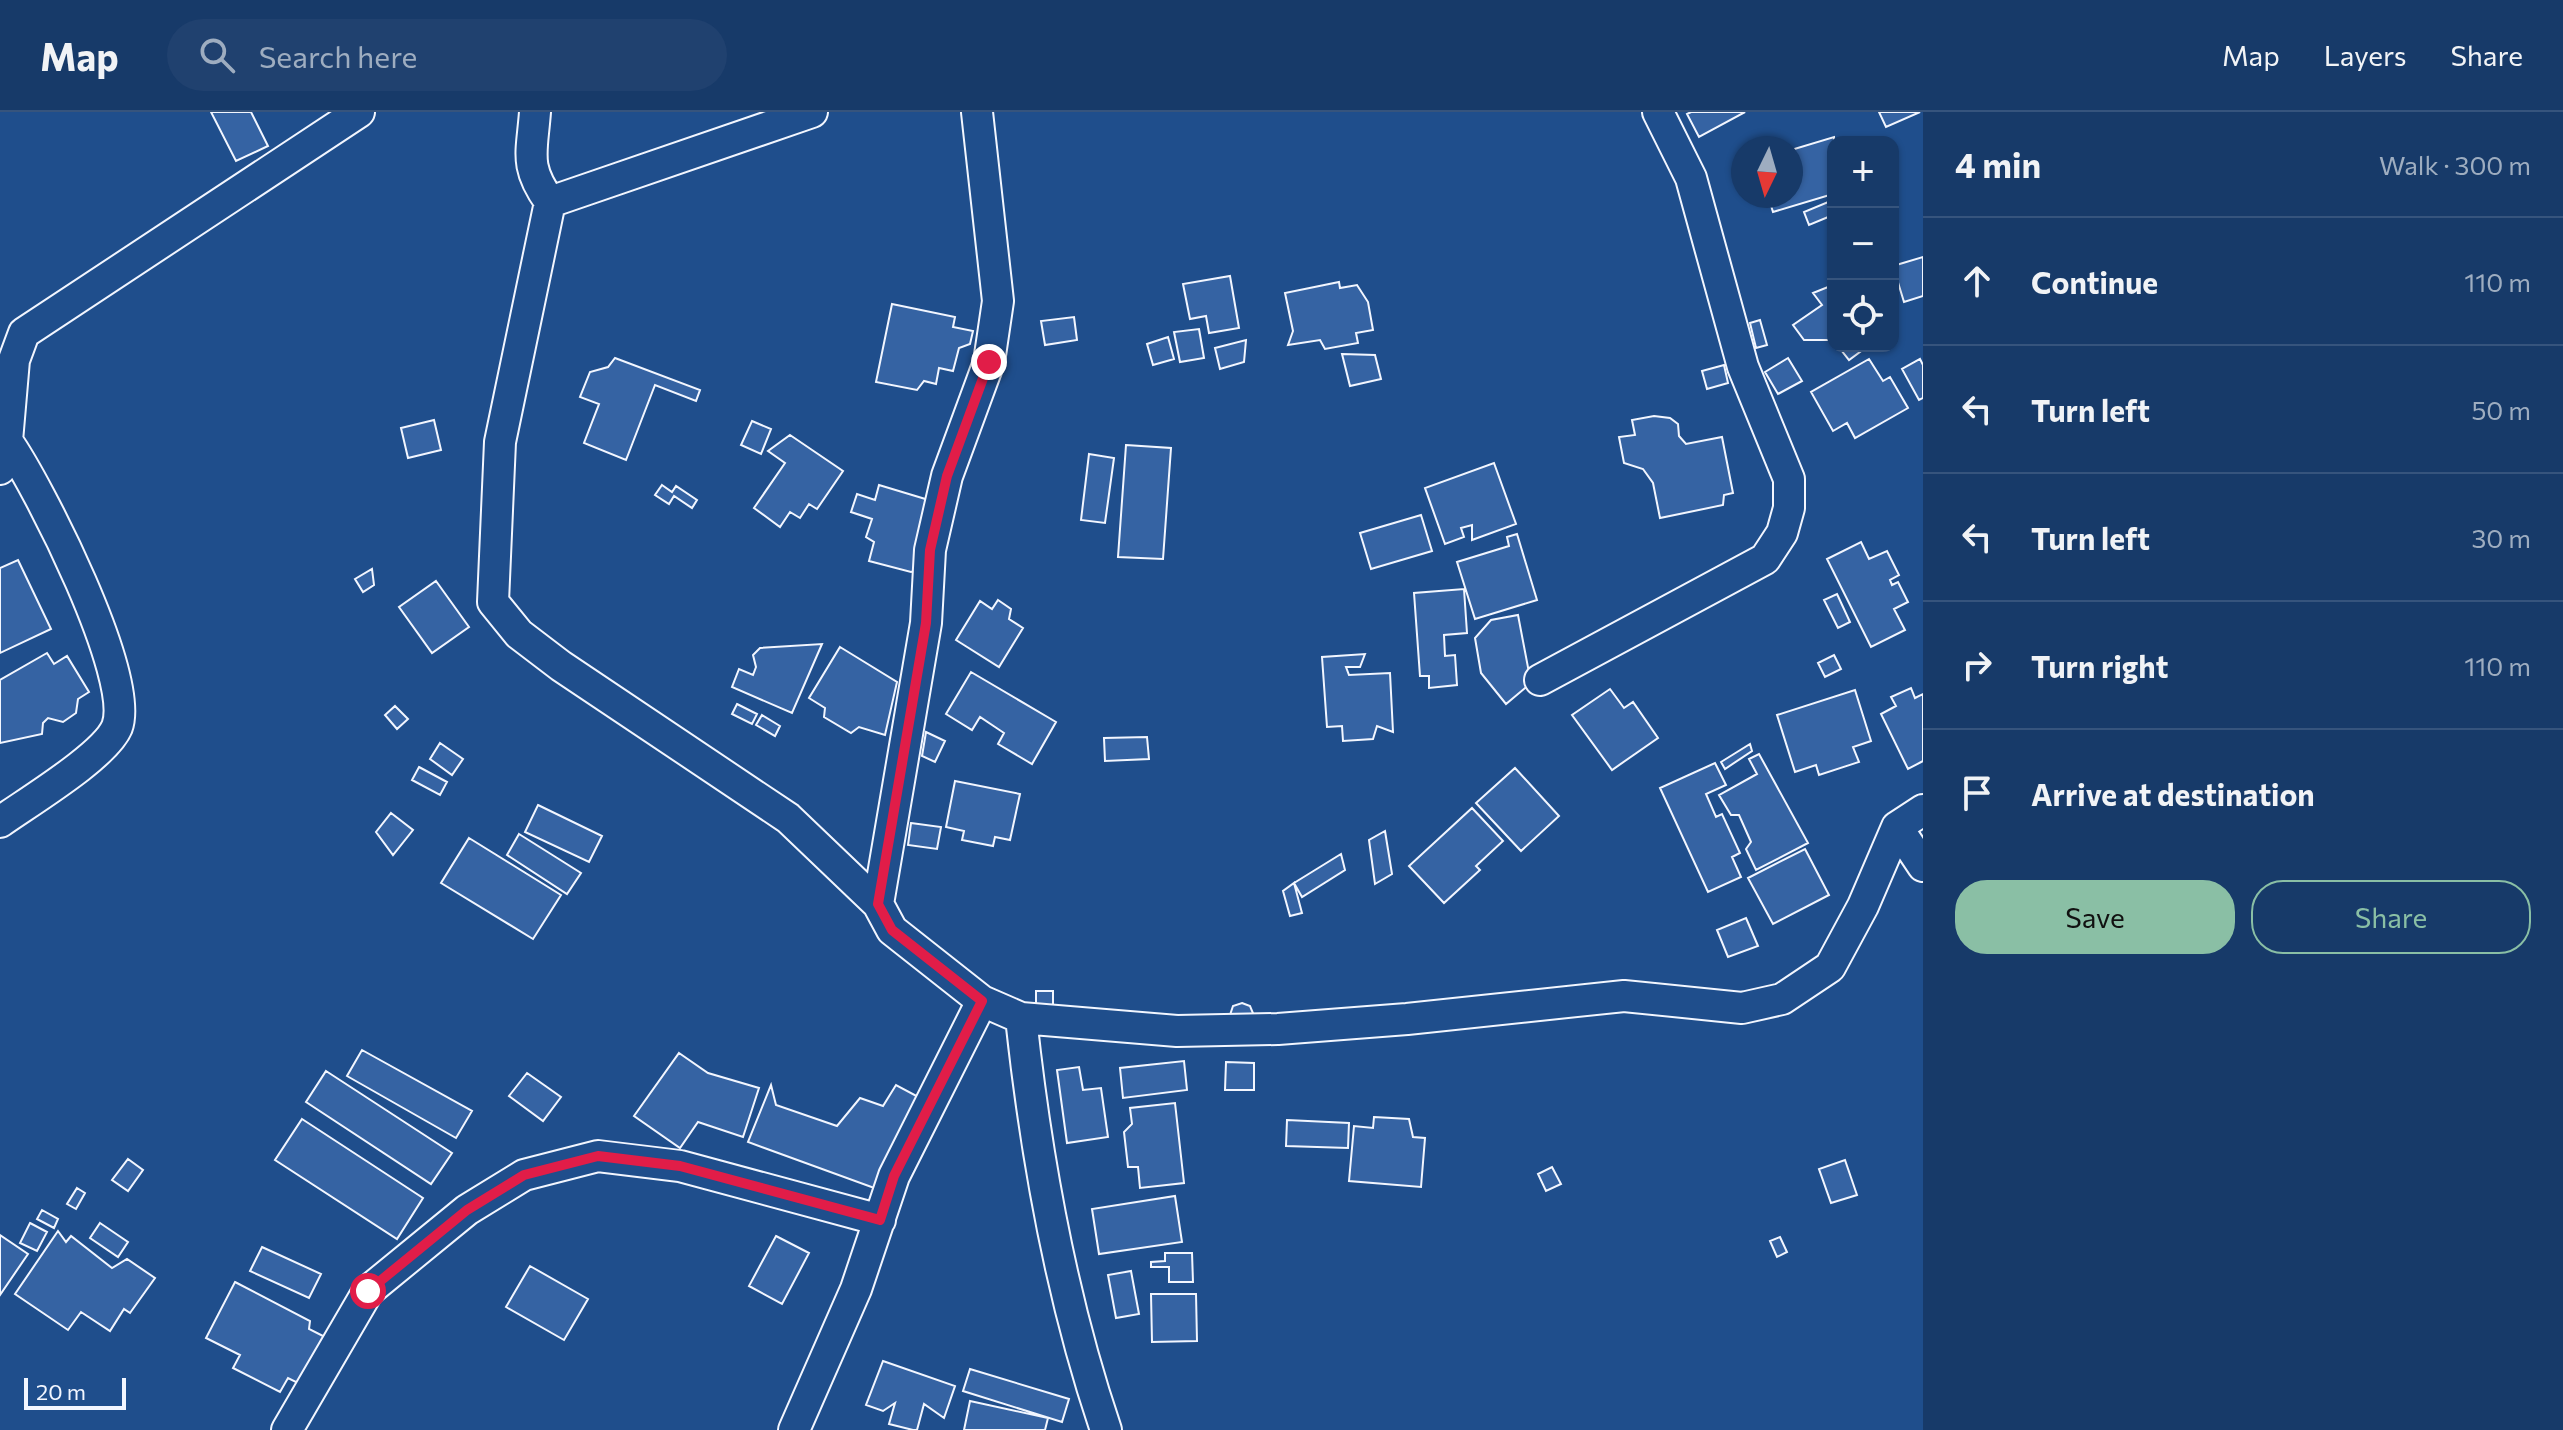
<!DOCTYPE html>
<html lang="en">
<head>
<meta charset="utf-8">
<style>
  :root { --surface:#173a69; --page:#20416f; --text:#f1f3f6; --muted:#9eadc0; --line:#36547d; --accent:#8abfa5 }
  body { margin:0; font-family:Commissioner,sans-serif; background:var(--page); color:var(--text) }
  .controls { position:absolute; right:24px; top:24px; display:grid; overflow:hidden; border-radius:16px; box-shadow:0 2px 6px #0004 }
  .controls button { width:72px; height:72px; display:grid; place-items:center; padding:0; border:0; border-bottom:2px solid var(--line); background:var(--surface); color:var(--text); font:40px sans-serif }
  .compass { position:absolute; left:1731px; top:24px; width:72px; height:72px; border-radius:50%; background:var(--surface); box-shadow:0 2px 6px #0004; rotate:185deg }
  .scale { position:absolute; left:24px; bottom:20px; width:102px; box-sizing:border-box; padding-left:8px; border:4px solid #f2f6ff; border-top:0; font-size:22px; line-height:28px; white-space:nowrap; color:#f2f6ff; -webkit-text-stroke:6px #1f4e8c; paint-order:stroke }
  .stop { position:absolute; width:24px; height:24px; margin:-18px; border:6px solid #e11d48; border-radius:50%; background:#fff }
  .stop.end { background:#e11d48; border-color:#fff; box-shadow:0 2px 8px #0008 }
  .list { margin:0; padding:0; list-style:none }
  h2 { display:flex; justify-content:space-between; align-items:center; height:104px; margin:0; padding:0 32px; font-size:34px }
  h2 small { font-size:26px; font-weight:400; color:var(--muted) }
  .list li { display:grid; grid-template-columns:52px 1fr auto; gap:24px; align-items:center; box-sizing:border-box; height:128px; padding:0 32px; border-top:2px solid var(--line) }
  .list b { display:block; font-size:30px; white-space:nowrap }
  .list em { font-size:26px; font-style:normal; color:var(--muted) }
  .actions { display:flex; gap:16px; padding:24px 32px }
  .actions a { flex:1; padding:18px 0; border:2px solid var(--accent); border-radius:32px; text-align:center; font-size:28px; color:var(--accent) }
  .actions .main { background:var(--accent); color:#111 }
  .icon { flex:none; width:44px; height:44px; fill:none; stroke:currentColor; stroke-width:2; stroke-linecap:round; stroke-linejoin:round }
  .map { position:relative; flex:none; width:1923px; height:1318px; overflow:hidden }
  header { display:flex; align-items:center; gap:48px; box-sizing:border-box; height:112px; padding:0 40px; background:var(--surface); border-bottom:2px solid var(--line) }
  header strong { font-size:38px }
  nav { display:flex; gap:44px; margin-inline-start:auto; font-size:28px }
  .search { width:560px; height:72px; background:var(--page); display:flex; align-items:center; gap:20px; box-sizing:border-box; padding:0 28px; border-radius:44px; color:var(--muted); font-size:30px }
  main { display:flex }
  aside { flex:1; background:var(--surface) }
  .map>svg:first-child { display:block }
  .building { fill:#3563a3; stroke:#f2f6ff; stroke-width:2 }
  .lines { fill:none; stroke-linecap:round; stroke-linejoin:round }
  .minor-casing { stroke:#f2f6ff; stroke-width:34 }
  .minor { stroke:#1f4e8c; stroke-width:30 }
  .route { stroke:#e11d48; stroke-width:10 }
</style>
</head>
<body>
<header>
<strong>Map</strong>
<div class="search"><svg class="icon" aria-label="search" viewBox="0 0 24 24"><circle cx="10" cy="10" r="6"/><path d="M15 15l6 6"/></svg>Search here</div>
<nav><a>Map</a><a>Layers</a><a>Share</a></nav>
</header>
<main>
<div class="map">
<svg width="1923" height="1318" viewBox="0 0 1923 1318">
  <rect width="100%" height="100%" fill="#1f4e8c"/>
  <path class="building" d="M211,0H251L268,34L236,49Z
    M1691,0H1745L1699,25L1687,2Z
    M1879,0H1920L1886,15Z
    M1834,25L1833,82L1773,100L1768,84H1791V38Z
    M1833,88V103L1809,113L1804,100Z
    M1923,145V184L1904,190L1893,154Z
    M1230,164L1239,216L1209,221L1206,204L1190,207L1183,172Z
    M1339,170L1340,176L1357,173L1368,190L1373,218L1356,221L1358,231L1325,237L1320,228L1288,233L1293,219L1285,181Z
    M1833,173V228H1804L1793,213L1822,193L1813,181Z
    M892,192L955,205L953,215L973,219L970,232L959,236L953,259L939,256L936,272L924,269L917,278L876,270Z
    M1074,205L1077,228L1045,233L1041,209Z
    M1760,208L1767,233L1756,236L1750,211Z
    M1199,217L1204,246L1180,250L1174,220Z
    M1168,225L1174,247L1153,253L1147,232Z
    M1246,228L1244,250L1220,257L1215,236Z
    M1838,234H1868L1849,248Z
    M1342,242L1375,243L1381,267L1350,274Z
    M615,246L700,278L696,289L655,273L626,348L584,331L599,292L580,285L590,260L608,255Z
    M1788,246L1802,269L1778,282L1765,260Z
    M1869,247L1883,269L1890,265L1908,296L1855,326L1847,311L1833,319L1811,280Z
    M1920,247L1923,253V286L1919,288L1902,257Z
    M1724,253L1728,271L1707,277L1702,259Z
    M1654,304L1670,306L1678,312L1679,324L1686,332L1722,325L1733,381L1724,383L1723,393L1660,406L1653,371L1643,357L1624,351L1619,325L1635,323L1632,308Z
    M434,308L441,338L408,346L401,316Z
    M752,309L771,317L761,342L741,333Z
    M790,323L843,359L817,397L809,392L800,406L790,400L780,415L754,396L785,351L768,339Z
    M1126,333L1171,336L1163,447L1118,445Z
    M1089,342L1114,346L1105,411L1081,408Z
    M1494,351L1516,412L1472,428V413L1461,416L1464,425L1445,432L1425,376Z
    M662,373L672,380L676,374L697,388L692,396L674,384L669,392L655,383Z
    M879,373L932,389L922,457L911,460L869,449L874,430L866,425L872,407L851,400L857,382L875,388Z
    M1421,403L1432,439L1371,457L1360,421Z
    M1517,422L1537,488L1475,507L1457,450L1509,434L1507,425Z
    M1861,430L1869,447L1887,439L1899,463L1890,468L1892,473L1898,470L1908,490L1894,497L1905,518L1871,535L1827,447Z
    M18,448L51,517L0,541V456Z
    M372,457L374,473L363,480L355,467Z
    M436,469L469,515L432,541L399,495Z
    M1464,477L1467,521L1444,523L1445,544L1455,543L1457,573L1429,576V564H1420L1414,481Z
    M1837,482L1850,510L1838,516L1824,488Z
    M998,488L1011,497L1009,507L1023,516L999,555L956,528L980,489L992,497Z
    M1518,503L1531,571L1506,592L1481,561L1475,526L1491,508Z
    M822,532L792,601L732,575L739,557L753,563L756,555L753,543L760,536Z
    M840,535L897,570L885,623L859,615L851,621L824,605L825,596L809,586Z
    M47,541L54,552L67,544L89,580L78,587L76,601L63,610L48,606L43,611L42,622L0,631V568Z
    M1365,542L1360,555H1346L1349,563L1390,561L1393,620L1377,614L1373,627L1343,629L1342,614L1327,615L1322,545Z
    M1834,543L1841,557L1825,565L1818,551Z
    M971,560L1056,610L1032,652L998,632L1004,621L980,605L972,618L946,602Z
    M1911,576L1915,586L1923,582V649L1908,657L1881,602L1896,594L1891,585Z
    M1610,577L1624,596L1633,590L1658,626L1612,658L1572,603Z
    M1855,578L1871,629L1853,635L1859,650L1819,663L1816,653L1795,660L1777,603Z
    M737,592L757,602L752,612L732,602Z
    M395,594L408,607L397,617L385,603Z
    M762,603L780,614L775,624L756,613Z
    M926,620L945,629L935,650L922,644Z
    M1147,625L1149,647L1105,649L1104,626Z
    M440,631L463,647L452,663L430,647Z
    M1750,632L1752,639L1725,657L1721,650Z
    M1759,642L1808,731L1756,758L1746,737L1751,730L1739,703H1731L1719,683L1757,662L1749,647Z
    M1715,651L1726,673L1706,682L1716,705L1722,702L1740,741L1732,745L1741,765L1708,780L1660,676Z
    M419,655L447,670L440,683L412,668Z
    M1515,656L1559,704L1521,739L1476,691Z
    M955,669L1020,682L1010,728L995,725L993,734L962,728L964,719L946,715Z
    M538,693L602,724L589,750L525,720Z
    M1472,696L1503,729L1476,754L1480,758L1444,791L1409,754Z
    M391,701L413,718L393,743L376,720Z
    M911,711L941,715L937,737L908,733Z
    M1385,719L1392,762L1375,772L1369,728Z
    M519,722L581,761L567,782L507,743Z
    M469,726L561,783L533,827L441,771Z
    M1805,737L1829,783L1773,812L1748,766Z
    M1341,742L1345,758L1302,785L1294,771Z
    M1294,771L1302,801L1290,804L1283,779Z
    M1746,806L1758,834L1728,845L1717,818Z
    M1036,879H1053V898H1036Z
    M1242,891L1250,894L1255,906H1229L1233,894Z
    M362,938L472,999L456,1026L347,964Z
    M679,941L708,961L759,976L743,1025L698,1010L680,1036L634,1004Z
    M1184,949L1187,978L1123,986L1120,956Z
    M1226,950L1254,951V978H1225Z
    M1079,955L1083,978L1101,976L1108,1025L1067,1031L1057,958Z
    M326,959L452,1041L431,1072L306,990Z
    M527,961L561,985L543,1009L509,984Z
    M771,973L776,993L837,1014L860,986L883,994L896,973L924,988L877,1077L748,1030Z
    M1175,991L1184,1071L1140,1076L1138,1055H1128L1124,1020L1132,1012L1130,996Z
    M1374,1005L1409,1007L1413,1025L1425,1026L1421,1075L1349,1069L1354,1014L1373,1016Z
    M302,1007L423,1086L397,1127L275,1048Z
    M1287,1008L1349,1011L1348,1036L1286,1034Z
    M128,1047L143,1058L128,1079L112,1068Z
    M1845,1048L1857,1083L1831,1091L1819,1057Z
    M1552,1055L1561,1072L1546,1079L1538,1062Z
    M77,1076L85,1081L76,1097L67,1092Z
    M1175,1084L1182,1130L1099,1142L1092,1097Z
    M42,1098L58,1107L54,1116L37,1107Z
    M30,1111L47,1120L37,1139L20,1131Z
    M100,1111L128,1130L118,1145L90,1126Z
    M58,1119L66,1130L71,1124L112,1156L127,1147L155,1166L130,1201L124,1197L110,1219L81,1200L68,1218L15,1182Z
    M0,1123L28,1142L0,1183Z
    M776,1124L809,1141L782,1192L749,1174Z
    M1780,1125L1787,1140L1777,1145L1770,1129Z
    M262,1135L321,1162L309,1186L250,1159Z
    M1165,1141H1192L1193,1170H1169V1155H1151V1150L1165,1149Z
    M530,1154L588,1187L564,1228L506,1195Z
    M1131,1159L1139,1202L1116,1206L1108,1163Z
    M235,1170L310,1209L309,1217L327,1226L302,1273L288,1266L280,1280L233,1256L240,1243L206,1226Z
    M1151,1182H1196L1197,1229L1152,1230Z
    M883,1249L955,1274L944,1306L924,1292L917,1318H913L889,1312L895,1291L883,1299L866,1293Z
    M970,1257L1069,1287L1062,1310L963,1279Z
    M970,1289L1048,1306L1045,1318H964Z"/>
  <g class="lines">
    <g class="minor-casing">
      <path id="minor" d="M535,0C532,41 524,54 550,90L500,330L493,490L519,522L561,554L788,706L878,792L892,818L982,889L1021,906
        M550,90L812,0
        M0,357L7,329L14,248L24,221L359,0
        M1540,568L1765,447L1782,421L1789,396V367L1743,255L1691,66L1658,0
        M0,710C28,690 105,644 117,615C136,565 38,373 7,329
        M1897,715L1923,754
        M878,792L926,511L930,438L947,364L989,250L998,189L977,0
        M287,1318L368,1179L467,1098L524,1063L598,1044L680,1054L880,1108
        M794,1318L856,1177L894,1064L982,889
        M1106,1318C1061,1186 1036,1045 1021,906L1177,919L1278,917L1407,907L1624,884L1742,896L1782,887L1830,855L1863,794L1897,715L1923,698"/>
    </g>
    <use href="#minor" class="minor"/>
  </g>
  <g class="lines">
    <path class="route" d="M368,1179L467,1098L524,1063L598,1044L680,1054L880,1108L894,1064L982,889L892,818L878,792L926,511L930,438L947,364L989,250"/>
  </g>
</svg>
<div class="controls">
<button>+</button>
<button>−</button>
<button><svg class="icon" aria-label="locate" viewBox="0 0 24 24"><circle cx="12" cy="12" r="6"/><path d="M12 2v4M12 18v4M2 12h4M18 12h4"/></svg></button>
</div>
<svg class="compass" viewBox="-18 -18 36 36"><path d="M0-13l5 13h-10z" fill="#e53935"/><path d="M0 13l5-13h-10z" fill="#9eadc0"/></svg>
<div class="scale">20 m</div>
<div class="stop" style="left:368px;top:1179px"></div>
<div class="stop end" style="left:989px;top:250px"></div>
</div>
<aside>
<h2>4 min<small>Walk · 300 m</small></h2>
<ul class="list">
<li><svg class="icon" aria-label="ahead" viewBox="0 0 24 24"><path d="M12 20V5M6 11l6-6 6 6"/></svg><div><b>Continue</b></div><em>110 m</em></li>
<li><svg class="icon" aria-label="left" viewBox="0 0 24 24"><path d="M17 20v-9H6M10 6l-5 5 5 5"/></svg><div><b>Turn left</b></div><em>50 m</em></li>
<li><svg class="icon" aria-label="left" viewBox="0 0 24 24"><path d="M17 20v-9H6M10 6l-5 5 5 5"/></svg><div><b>Turn left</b></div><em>30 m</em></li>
<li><svg class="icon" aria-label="right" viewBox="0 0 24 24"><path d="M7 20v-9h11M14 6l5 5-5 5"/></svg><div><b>Turn right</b></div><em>110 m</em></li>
<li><svg class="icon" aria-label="arrive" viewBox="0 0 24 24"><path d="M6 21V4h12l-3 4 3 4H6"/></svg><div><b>Arrive at destination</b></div></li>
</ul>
<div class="actions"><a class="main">Save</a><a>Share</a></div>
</aside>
</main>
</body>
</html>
